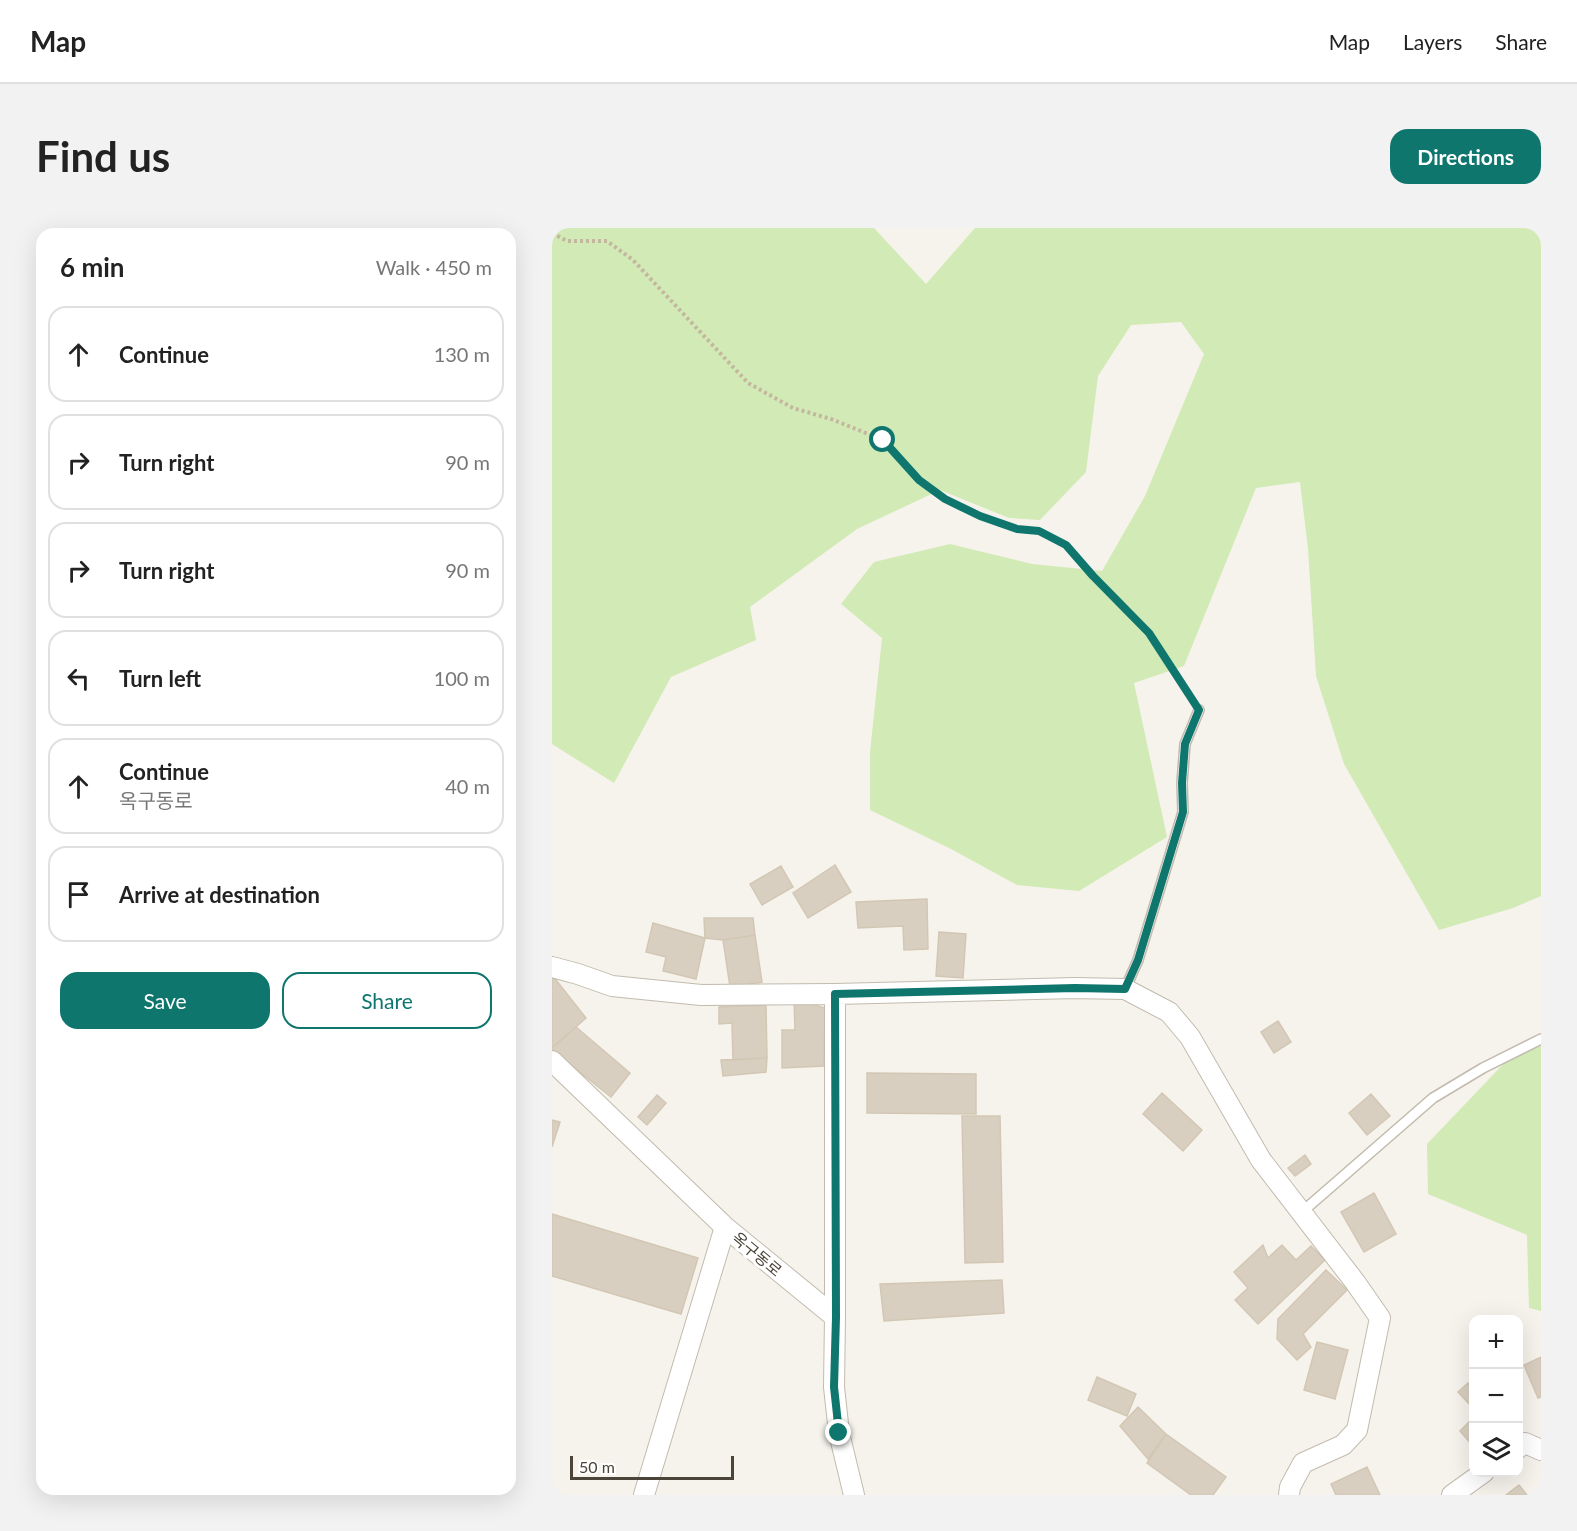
<!DOCTYPE html>
<html lang="en">
<head>
<meta charset="utf-8">
<style>
  :root { --surface:#fff; --page:#f2f2f2; --text:#222; --muted:#767676; --line:#e0e0e0; --accent:#0f766e }
  body { margin:0; font-family:Lato,"Noto Sans KR",sans-serif; background:var(--page); color:var(--text) }
  .controls { position:absolute; right:18px; bottom:18px; display:grid; overflow:hidden; border-radius:12px; box-shadow:0 6px 24px #0002 }
  .controls button { width:54px; height:54px; display:grid; place-items:center; padding:0; border:0; border-bottom:2px solid var(--line); background:var(--surface); color:var(--text); font:30px sans-serif }
  .scale { position:absolute; left:18px; bottom:15px; width:164px; box-sizing:border-box; padding-left:6px; border:3px solid #4b4439; border-top:0; font-size:16px; line-height:21px; white-space:nowrap; color:#4b4439; -webkit-text-stroke:4px #fff; paint-order:stroke }
  .stop { position:absolute; width:18px; height:18px; margin:-14px; border:4px solid #0f766e; border-radius:50%; background:#fff }
  .stop.end { background:#0f766e; border-color:#fff; box-shadow:0 2px 6px #0008 }
  .list { margin:0; padding:0; list-style:none }
  h2 { display:flex; justify-content:space-between; align-items:center; height:78px; margin:0; padding:0 24px; font-size:26px }
  h2 small { font-size:20px; font-weight:400; color:var(--muted) }
  .list li { display:grid; grid-template-columns:39px 1fr auto; gap:18px; align-items:center; box-sizing:border-box; height:96px; margin:0 12px 12px; padding:0 12px; border:2px solid var(--line); border-radius:18px }
  .list b { display:block; font-size:22px; white-space:nowrap }
  .list p { margin:0; font-size:20px; white-space:nowrap; color:var(--muted) }
  .list em { font-size:20px; font-style:normal; color:var(--muted) }
  .actions { display:flex; gap:12px; padding:18px 24px }
  .actions a { flex:1; padding:14px 0; border:2px solid var(--accent); border-radius:18px; text-align:center; font-size:21px; color:var(--accent) }
  .actions .main { background:var(--accent); color:#fff }
  .icon { flex:none; width:33px; height:33px; fill:none; stroke:currentColor; stroke-width:2; stroke-linecap:round; stroke-linejoin:round }
  .map { position:relative; flex:none; width:989px; height:1267px; overflow:hidden; border-radius:18px }
  header { display:flex; align-items:center; gap:36px; box-sizing:border-box; height:84px; padding:0 30px; background:var(--surface); border-bottom:2px solid var(--line) }
  header strong { font-size:28px }
  nav { display:flex; gap:33px; margin-inline-start:auto; font-size:21px }
  .intro { display:flex; align-items:center; justify-content:space-between; box-sizing:border-box; height:144px; padding:0 36px }
  h1 { margin:0; font-size:42px }
  .button { padding:15px 27px; border-radius:18px; background:var(--accent); color:#fff; font-size:21px; font-weight:700 }
  main { display:flex; gap:36px; padding:0 36px }
  aside { flex:1; background:var(--surface); border-radius:18px; box-shadow:0 6px 24px #0002 }
  .map>svg:first-child { display:block }
  .green { fill:#d2eab5 }
  .building { fill:#d8cfc1; stroke:#d3c7b4; stroke-width:1.5 }
  .lines { fill:none; stroke-linecap:round; stroke-linejoin:round }
  .service-casing { stroke:#c2bbae; stroke-width:12 }
  .minor-casing { stroke:#c2bbae; stroke-width:22 }
  .path { stroke:#c4b79f; stroke-width:4; stroke-dasharray:3 3; stroke-linecap:butt }
  .service { stroke:#fff; stroke-width:9 }
  .minor { stroke:#fff; stroke-width:20 }
  .route { stroke:#0f766e; stroke-width:8 }
  .labels { text-anchor:middle; stroke-width:6; stroke-linejoin:round; paint-order:stroke }
  .street-label { font-size:16px; fill:#4b4439; stroke:#fff }
</style>
</head>
<body>
<header>
<strong>Map</strong>
<nav><a>Map</a><a>Layers</a><a>Share</a></nav>
</header>
<div class="intro"><h1>Find us</h1><a class="button">Directions</a></div>
<main>
<aside>
<h2>6 min<small>Walk · 450 m</small></h2>
<ul class="list">
<li><svg class="icon" aria-label="ahead" viewBox="0 0 24 24"><path d="M12 20V5M6 11l6-6 6 6"/></svg><div><b>Continue</b></div><em>130 m</em></li>
<li><svg class="icon" aria-label="right" viewBox="0 0 24 24"><path d="M7 20v-9h11M14 6l5 5-5 5"/></svg><div><b>Turn right</b></div><em>90 m</em></li>
<li><svg class="icon" aria-label="right" viewBox="0 0 24 24"><path d="M7 20v-9h11M14 6l5 5-5 5"/></svg><div><b>Turn right</b></div><em>90 m</em></li>
<li><svg class="icon" aria-label="left" viewBox="0 0 24 24"><path d="M17 20v-9H6M10 6l-5 5 5 5"/></svg><div><b>Turn left</b></div><em>100 m</em></li>
<li><svg class="icon" aria-label="ahead" viewBox="0 0 24 24"><path d="M12 20V5M6 11l6-6 6 6"/></svg><div><b>Continue</b><p>옥구동로</p></div><em>40 m</em></li>
<li><svg class="icon" aria-label="arrive" viewBox="0 0 24 24"><path d="M6 21V4h12l-3 4 3 4H6"/></svg><div><b>Arrive at destination</b></div></li>
</ul>
<div class="actions"><a class="main">Save</a><a>Share</a></div>
</aside>
<div class="map">
<svg width="989" height="1267" viewBox="0 0 989 1267">
  <rect width="100%" height="100%" fill="#f6f3ec"/>
  <path class="green" d="M0,0H322L374,56L423,0H989V668L961,680L887,702L792,536L764,448L756,321L748,254L704,260L632,438L582,455L615,609L527,663L465,657L399,621L318,582V524L330,410L289,376L322,334L398,316L480,336L550,343L593,268L652,126L629,94L579,97L546,148L534,244L488,292L457,290L388,262L305,301L198,379L204,412L119,449L62,555L0,516Z
    M989,818V1083L977,1080L975,1007L876,966L875,916L957,830Z"/>
  <path class="building" d="M283,637L299,664L256,690L241,665Z
    M229,638L241,659L210,677L198,656Z
    M375,671L376,721L352,722L351,698L306,700L304,674Z
    M152,690H201L203,707L171,712L153,710Z
    M101,695L153,710L144,751L111,743L114,729L94,724Z
    M387,704L414,706L411,750L384,748Z
    M203,707L210,754L178,759L171,712Z
    M0,747L34,790L0,820Z
    M242,771L273,780L272,838L230,840V802H243Z
    M214,777L215,830L181,832L180,795L167,796V779Z
    M726,793L739,814L722,825L709,804Z
    M24,799L78,845L59,869L0,822V820Z
    M215,830L214,844L171,848L169,832Z
    M315,845L424,846V886L315,885Z
    M610,865L650,902L631,923L591,886Z
    M819,866L838,888L815,907L797,885Z
    M105,867L114,875L95,897L86,889Z
    M410,888H448L451,1034L413,1035Z
    M0,892L8,894L0,919Z
    M753,927L759,936L743,948L736,940Z
    M822,965L844,1006L812,1024L789,984Z
    M0,986L146,1030L129,1086L0,1048Z
    M711,1017L716,1030L730,1017L744,1032L759,1018L773,1032L706,1096L683,1072L696,1060L682,1044Z
    M774,1042L795,1062L751,1106L759,1119L745,1132L725,1111L726,1091Z
    M450,1052L452,1085L332,1093L328,1056Z
    M765,1114L796,1122L783,1171L752,1162Z
    M989,1129V1169L986,1170L972,1137Z
    M545,1149L584,1166L575,1188L536,1172Z
    M916,1155L921,1161V1180L906,1164Z
    M586,1179L614,1206L596,1231L568,1198Z
    M921,1190V1218L908,1203Z
    M614,1206L674,1249L661,1267H639L595,1235Z
    M815,1239L828,1267H784L779,1256Z
    M967,1257L975,1267H954Z"/>
  <g class="lines">
    <g class="service-casing">
      <path id="service" d="M573,761L586,732L631,584L630,555L633,516L647,482
        M750,984L881,870L931,840L989,811"/>
    </g>
    <g class="minor-casing">
      <path id="minor" d="M0,739L26,746L60,758L149,767L283,766L523,760L573,761L617,784L638,809L709,932L803,1054L828,1090L805,1202L791,1217L751,1235L738,1259L737,1267
        M283,766V1089
        M0,833L173,999L283,1089L282,1159L287,1205L302,1267
        M966,1220L973,1215L989,1222
        M92,1267L173,999
        M900,1267L932,1244"/>
    </g>
    <path class="path" d="M0,5L15,13H55L81,32L196,155L241,180L279,191L331,212L367,252L393,271L428,288L465,301L487,303L514,317L541,348L597,405L641,471"/>
    <use href="#service" class="service"/>
    <use href="#minor" class="minor"/>
  </g>
  <g class="lines">
    <path class="route" d="M287,1205L282,1159L284,1089L283,766L523,760L573,761L586,732L631,584L630,555L633,516L647,482L597,405L541,348L514,317L487,303L465,301L428,288L393,271L367,252L331,212"/>
  </g>
  <g class="labels">
    <g class="street-label">
      <text transform="translate(205 1026) rotate(40)" y="6">옥구동로</text>
    </g>
  </g>
</svg>
<div class="controls">
<button>+</button>
<button>−</button>
<button><svg class="icon" aria-label="layers" viewBox="0 0 24 24"><path d="M12 4l9 5-9 5-9-5zM3 14l9 5 9-5"/></svg></button>
</div>
<div class="scale">50 m</div>
<div class="stop" style="left:331px;top:212px"></div>
<div class="stop end" style="left:287px;top:1205px"></div>
</div>
</main>
</body>
</html>
